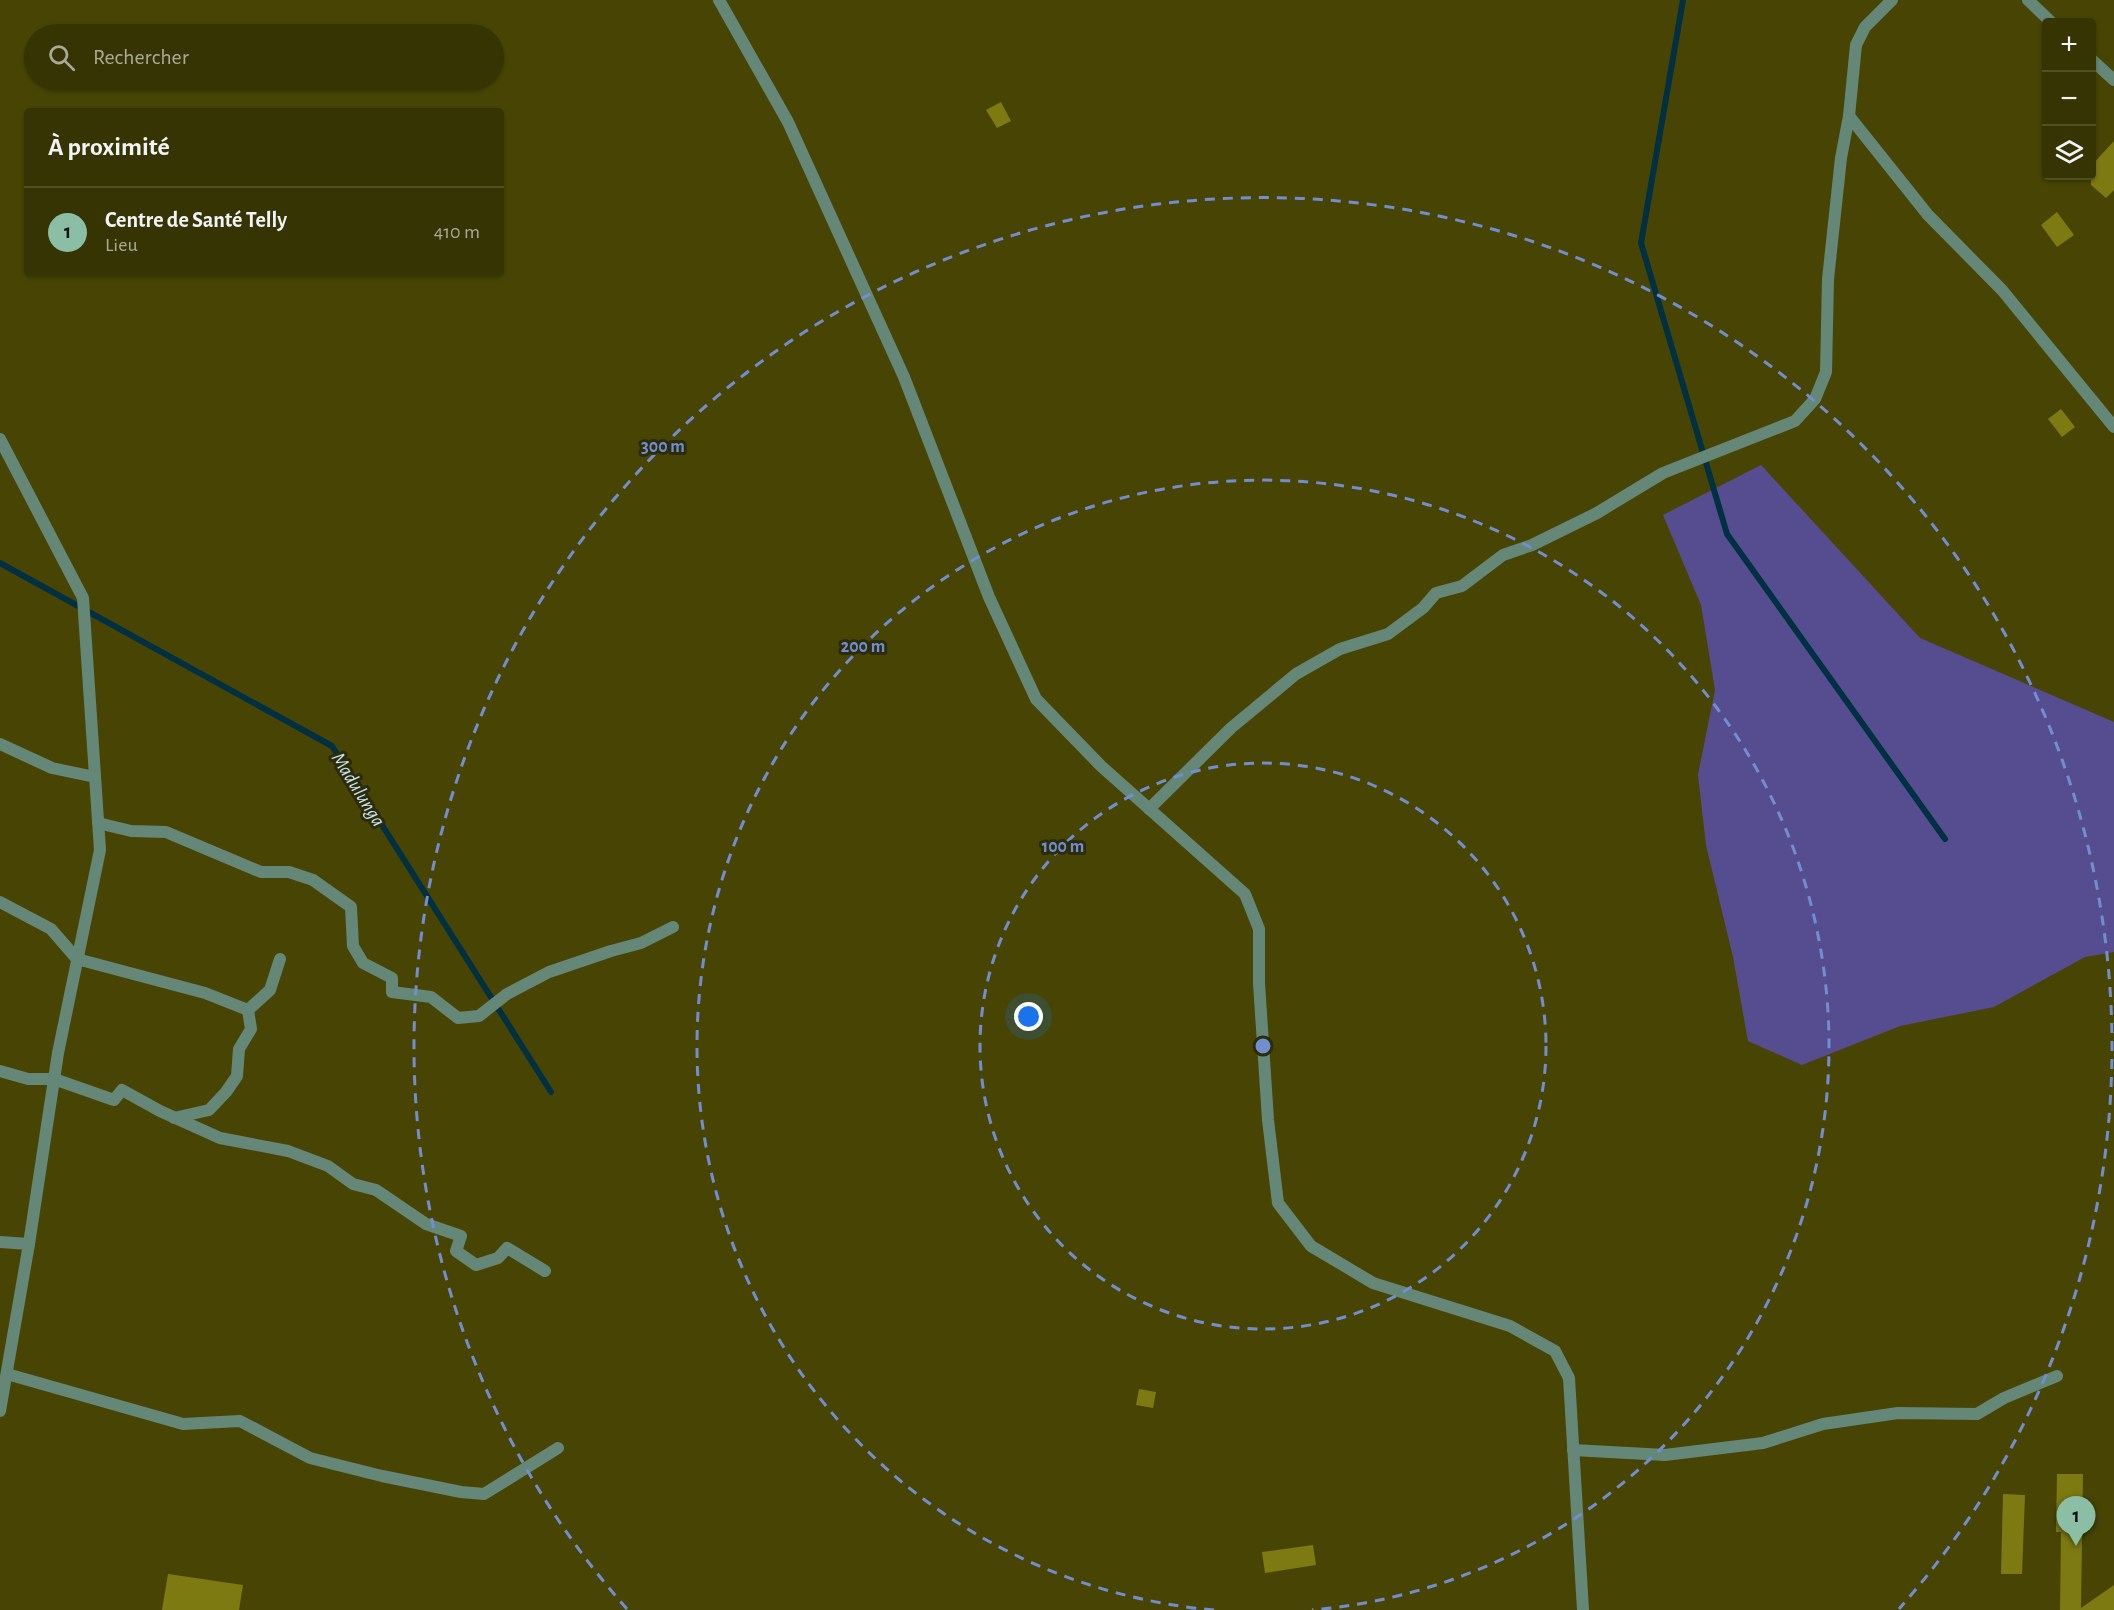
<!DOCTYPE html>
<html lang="fr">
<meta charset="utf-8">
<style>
:root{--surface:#363403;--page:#413f12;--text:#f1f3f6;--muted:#aaaa9a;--line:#504f25;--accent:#8abfa5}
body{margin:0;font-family:"Alegreya Sans",sans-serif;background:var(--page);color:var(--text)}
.controls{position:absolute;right:18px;top:18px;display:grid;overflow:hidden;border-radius:6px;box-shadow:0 2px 4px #0004}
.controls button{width:54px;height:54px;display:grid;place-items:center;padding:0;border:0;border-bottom:2px solid var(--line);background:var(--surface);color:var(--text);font:30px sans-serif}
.you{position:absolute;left:1029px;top:1017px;width:21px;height:21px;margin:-15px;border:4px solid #fff;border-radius:50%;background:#1a73e8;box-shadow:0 0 0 9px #1a73e833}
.badge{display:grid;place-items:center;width:39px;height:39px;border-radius:50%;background:var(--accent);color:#111;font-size:20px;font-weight:700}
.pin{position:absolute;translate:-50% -50px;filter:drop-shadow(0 2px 3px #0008)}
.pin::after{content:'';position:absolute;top:32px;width:21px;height:18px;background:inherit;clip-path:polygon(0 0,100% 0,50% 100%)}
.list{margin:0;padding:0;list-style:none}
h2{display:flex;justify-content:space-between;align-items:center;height:78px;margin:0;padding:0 24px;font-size:26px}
h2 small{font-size:20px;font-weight:400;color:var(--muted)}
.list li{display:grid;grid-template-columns:39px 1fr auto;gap:18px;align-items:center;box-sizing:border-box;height:90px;padding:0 24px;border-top:2px solid var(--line)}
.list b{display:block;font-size:22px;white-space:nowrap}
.list p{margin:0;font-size:20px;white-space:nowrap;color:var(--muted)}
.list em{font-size:20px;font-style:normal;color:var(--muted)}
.icon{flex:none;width:33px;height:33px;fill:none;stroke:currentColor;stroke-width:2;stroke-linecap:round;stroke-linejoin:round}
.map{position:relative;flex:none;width:2114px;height:1610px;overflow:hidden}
.search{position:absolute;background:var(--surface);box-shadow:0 2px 4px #0004;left:24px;top:24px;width:480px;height:66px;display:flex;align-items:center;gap:15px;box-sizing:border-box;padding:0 21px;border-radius:33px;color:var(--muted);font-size:22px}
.panel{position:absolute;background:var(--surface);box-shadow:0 2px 4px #0004;left:24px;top:108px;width:480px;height:168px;border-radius:6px}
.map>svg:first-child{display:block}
</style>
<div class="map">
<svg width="2114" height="1610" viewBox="0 0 2114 1610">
<rect width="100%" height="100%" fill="#484504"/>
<!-- green -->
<polygon fill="#564d91" points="1761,465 1920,638 2114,722 2114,952 2085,957 1994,1007 1900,1026 1802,1065 1748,1041 1733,957 1706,845 1698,775 1715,690 1701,605 1663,515"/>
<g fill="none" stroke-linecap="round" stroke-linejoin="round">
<!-- stream -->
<g stroke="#003041" stroke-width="6">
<polyline points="1683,0 1641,243 1727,534 1945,839"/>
<polyline points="0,563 332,746 551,1092"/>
</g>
</g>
<!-- building -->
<g fill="#7e7a12">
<polygon points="1001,102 1011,121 997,128 986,110"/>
<polygon points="2114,141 2114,190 2106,198 2091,185 2091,166"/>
<polygon points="2057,212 2074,235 2057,247 2041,225"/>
<polygon points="2061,409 2075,427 2062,437 2048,419"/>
<polygon points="1139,1389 1156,1392 1153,1408 1136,1405"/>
<polygon points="2057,1474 2083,1474 2081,1608 2114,1585 2114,1610 2060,1610 2061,1532 2056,1532"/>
<polygon points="2003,1494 2025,1495 2022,1574 2001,1574"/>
<polygon points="1313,1545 1316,1565 1265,1573 1262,1552"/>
<polygon points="168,1574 243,1585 239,1610 162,1610"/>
</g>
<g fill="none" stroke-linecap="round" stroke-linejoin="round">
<!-- minor -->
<g stroke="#648778" stroke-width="12">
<polyline points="719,0 788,122 904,377 989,597 1036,699 1101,766 1245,894 1259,929 1259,983 1268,1120 1278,1203 1311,1246 1373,1283 1510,1326 1555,1351 1569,1378 1583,1610"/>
<polyline points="2028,0 2051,22"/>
<polyline points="2092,60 2114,80"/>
<polyline points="1849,116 1928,215 2002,290 2114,427"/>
<polyline points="0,439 83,598 100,850 58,1053 29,1244 0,1411"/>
<polyline points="0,744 52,768 95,777"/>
<polyline points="1149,809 1231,728 1296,674 1340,649 1388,634 1423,608 1436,593 1462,586 1503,555 1532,545 1597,513 1663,473 1795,421 1815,399 1826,372 1828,279 1841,158 1849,116 1856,45 1865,27 1892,0"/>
<polyline points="98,823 131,831 166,832 261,872 289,872 313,880 351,907 353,946 363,963 392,978 392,992 431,997 458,1018 479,1016 507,994 549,972 611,951 641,943 673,927"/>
<polyline points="0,902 51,929 77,959 205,993 248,1010"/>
<polyline points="0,1071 28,1079 54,1079 114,1100 122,1090 160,1111 220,1138 288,1151 328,1166 353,1184 376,1190 426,1224 461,1236 456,1251 476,1265 498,1258 507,1248 545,1271"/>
<polyline points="174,1118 209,1110 226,1092 237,1076 239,1049 251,1029 248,1010 270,990 280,959"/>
<polyline points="0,1242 29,1244"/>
<polyline points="7,1374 183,1424 240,1421 310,1458 382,1476 461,1492 484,1494 558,1448"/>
<polyline points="1573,1450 1665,1455 1763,1443 1823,1424 1898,1413 1977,1414 2004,1398 2057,1376"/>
</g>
</g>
<!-- distance rings -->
<g fill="none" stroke="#718ed1" stroke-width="3" stroke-dasharray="10 8">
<circle cx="1263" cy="1046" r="283"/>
<path d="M1214 1610A566 566 0 1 1 1312 1610"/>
<path d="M627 1609A849 849 0 1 1 1899 1609"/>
</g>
<g text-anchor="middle" stroke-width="6" stroke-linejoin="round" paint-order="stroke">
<!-- water labels -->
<g font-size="20" font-style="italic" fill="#c9e5f3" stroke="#2c2b0a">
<text transform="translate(359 789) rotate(58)" y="7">Madulunga</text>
</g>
</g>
<circle cx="1263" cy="1046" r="9" fill="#718ed1" stroke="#2c2b0a" stroke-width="3"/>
<g font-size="18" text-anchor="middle" font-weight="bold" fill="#718ed1" stroke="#2c2b0a" stroke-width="6" stroke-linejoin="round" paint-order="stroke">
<text x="663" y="452">300 m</text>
<text x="863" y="652">200 m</text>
<text x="1063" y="852">100 m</text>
</g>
</svg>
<div class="controls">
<button>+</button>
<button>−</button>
<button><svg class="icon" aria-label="layers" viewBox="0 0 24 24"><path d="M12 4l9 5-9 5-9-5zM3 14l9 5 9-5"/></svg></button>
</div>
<div class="you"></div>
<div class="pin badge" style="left:2076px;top:1546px">1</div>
<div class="search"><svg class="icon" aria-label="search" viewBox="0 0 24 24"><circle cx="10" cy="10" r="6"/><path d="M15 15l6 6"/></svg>Rechercher</div>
<section class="panel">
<h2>À proximité<small></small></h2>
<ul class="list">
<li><span class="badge">1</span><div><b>Centre de Santé Telly</b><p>Lieu</p></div><em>410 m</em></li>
</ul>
</section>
</div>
